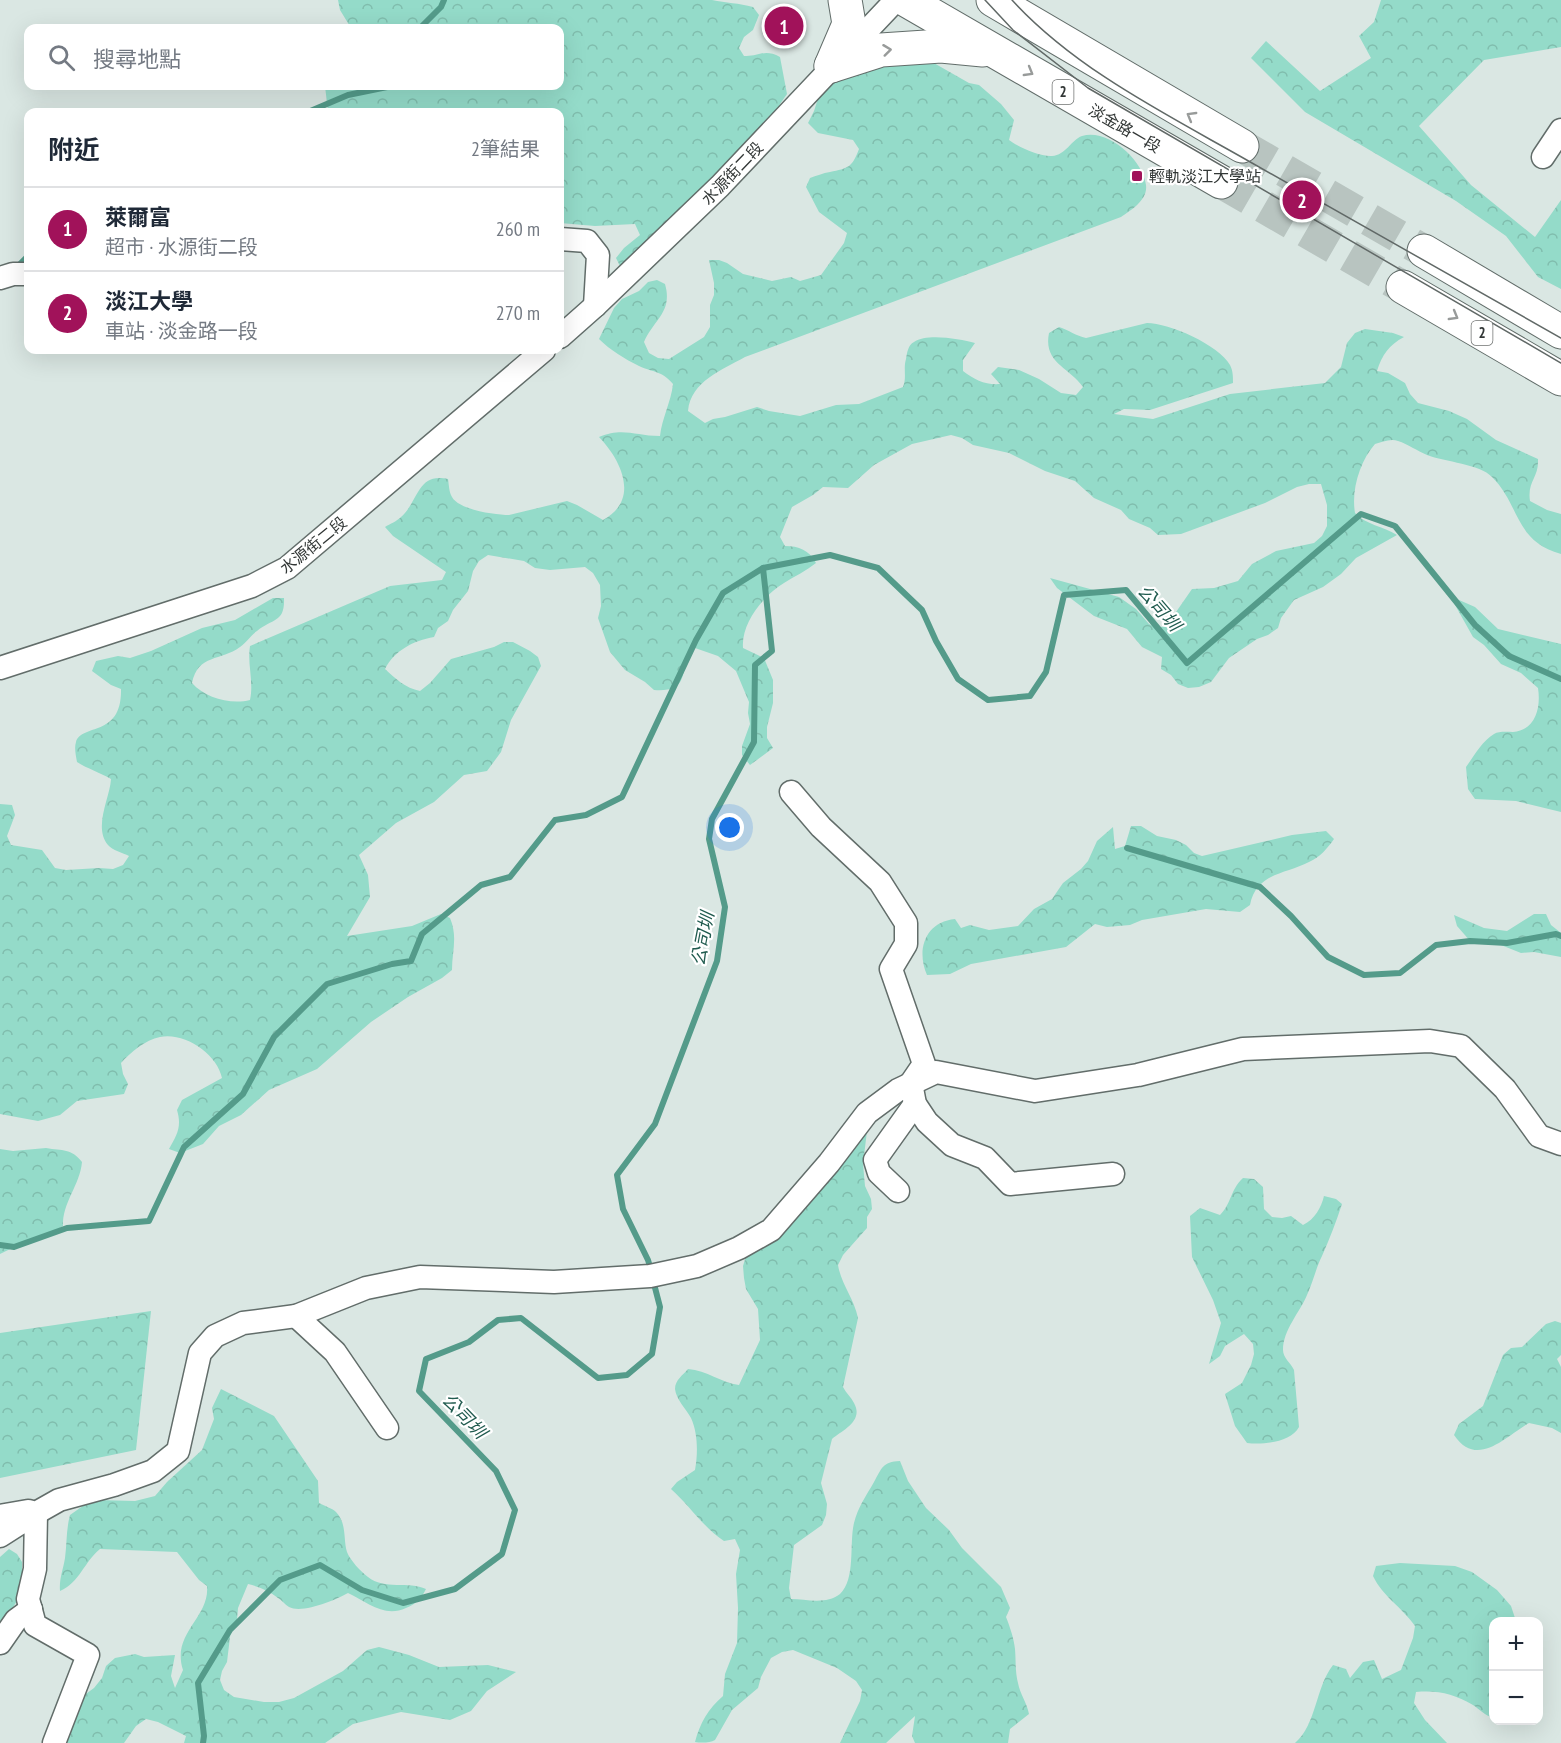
<!DOCTYPE html>
<html lang="zh-TW">
<meta charset="utf-8">
<style>
:root{--surface:#fff;--page:#f6f6f7;--text:#1f2937;--muted:#747a83;--line:#e0e1e3;--accent:#a1125a}
body{margin:0;font-family:"PT Sans Narrow","Noto Sans TC",sans-serif;background:var(--page);color:var(--text)}
.controls{position:absolute;right:18px;bottom:18px;display:grid;overflow:hidden;border-radius:12px;box-shadow:0 6px 24px #0002}
.controls button{width:54px;height:54px;display:grid;place-items:center;padding:0;border:0;border-bottom:2px solid var(--line);background:var(--surface);color:var(--text);font:30px sans-serif}
.you{position:absolute;left:730px;top:828px;width:21px;height:21px;margin:-15px;border:4px solid #fff;border-radius:50%;background:#1a73e8;box-shadow:0 0 0 9px #1a73e833}
.badge{display:grid;place-items:center;width:39px;height:39px;border-radius:50%;background:var(--accent);color:#fff;font-size:20px;font-weight:700}
.pin{position:absolute;translate:-50% -50%;border:3px solid #fff;box-shadow:0 2px 6px #0006}
.list{margin:0;padding:0;list-style:none}
h2{display:flex;justify-content:space-between;align-items:center;height:78px;margin:0;padding:0 24px;font-size:26px}
h2 small{font-size:20px;font-weight:400;color:var(--muted)}
.list li{display:grid;grid-template-columns:39px 1fr auto;gap:18px;align-items:center;box-sizing:border-box;height:84px;padding:0 24px;border-top:2px solid var(--line)}
.list b{display:block;font-size:22px;white-space:nowrap}
.list p{margin:0;font-size:20px;white-space:nowrap;color:var(--muted)}
.list em{font-size:20px;font-style:normal;color:var(--muted)}
.icon{flex:none;width:33px;height:33px;fill:none;stroke:currentColor;stroke-width:2;stroke-linecap:round;stroke-linejoin:round}
.map{position:relative;flex:none;width:1561px;height:1743px;overflow:hidden}
.search{position:absolute;background:var(--surface);box-shadow:0 6px 24px #0002;left:24px;top:24px;width:540px;height:66px;display:flex;align-items:center;gap:15px;box-sizing:border-box;padding:0 21px;border-radius:12px;color:var(--muted);font-size:22px}
.panel{position:absolute;background:var(--surface);box-shadow:0 6px 24px #0002;left:24px;top:108px;width:540px;height:246px;border-radius:12px}
.map>svg:first-child{display:block}
</style>
<div class="map">
<svg width="1561" height="1743" viewBox="0 0 1561 1743">
<defs>
<pattern id="forest-crowns" width="20" height="18" patternUnits="userSpaceOnUse" patternTransform="scale(1.5)"><rect width="20" height="18" fill="#94dbc9"/><path d="M2 6a3 3 0 1 1 6 0M12 15a3 3 0 1 1 6 0" fill="none" stroke="#80bdad"/></pattern>
</defs>
<rect width="100%" height="100%" fill="#dae7e3"/>
<!-- forest -->
<g fill="url(#forest-crowns)">
<path d="M 338,0 L 712,0 C 726,3 739,3 753,7 L 759,15 L 753,30 L 744,37 L 739,48 L 744,56 C 759,57 764,48 780,57 L 787,94 L 780,104 L 776,115 L 621,268 L 616,258 L 624,248 L 640,235 L 635,224 L 595,226 L 560,223 L 560,112 L 328,112 L 325,86 L 560,86 L 560,28 L 351,28 L 340,10 Z"/>
<polygon points="1381,0 1561,0 1561,47 1484,60 1419,126 1471,185 1535,237 1561,200 1561,289 1538,277 1506,236 1456,201 1305,112 1251,58 1266,41 1320,91 1371,58 1359,36 1374,22"/>
<path d="M 918,54 L 969,83 L 979,85 L 1001,104 L 1014,120 L 1009,140 C 1018,147 1041,157 1052,156 C 1066,155 1071,140 1082,136 C 1108,128 1143,160 1146,185 C 1148,200 1131,210 1121,217 L 745,357 C 722,370 691,381 688,411 L 705,423 L 713,419 L 725,417 L 757,407 L 769,411 L 800,416 L 836,405 L 859,404 L 903,387 C 907,377 903,369 906,359 C 907,353 908,345 914,342 C 927,333 960,339 975,343 L 963,360 L 963,371 C 975,380 985,385 1000,384 L 991,374 L 998,367 L 1019,370 L 1039,379 L 1061,393 L 1076,395 L 1083,387 C 1069,367 1043,363 1049,333 L 1059,327 C 1069,330 1076,336 1086,338 L 1147,323 C 1169,323 1219,345 1230,365 C 1233,371 1233,376 1233,383 L 1150,410 L 1124,409 L 1114,414 L 1153,419 L 1230,394 L 1325,383 L 1341,367 L 1347,343 L 1355,333 L 1365,329 L 1393,333 L 1404,337 C 1389,345 1382,355 1377,371 L 1388,373 L 1405,383 L 1410,394 L 1418,403 L 1449,411 L 1467,419 L 1496,440 L 1538,459 C 1539,478 1527,481 1530,501 L 1547,510 L 1561,514 L 1561,554 C 1514,541 1521,506 1492,477 C 1480,464 1445,462 1427,455 C 1417,451 1408,444 1398,441 C 1391,438 1382,442 1375,444 C 1360,461 1351,490 1355,513 C 1366,525 1383,526 1397,535 L 1356,558 L 1341,574 L 1323,587 L 1294,600 L 1281,618 L 1278,628 L 1268,635 L 1257,639 L 1229,658 L 1211,682 L 1199,687 L 1188,688 L 1178,684 L 1171,675 L 1161,669 L 1162,657 L 1142,647 L 1127,629 L 1094,616 L 1057,588 L 1050,578 L 1119,597 L 1136,609 L 1149,624 L 1158,628 L 1167,625 L 1192,589 L 1214,588 L 1238,581 L 1252,564 L 1276,551 L 1314,543 L 1322,536 L 1327,526 L 1327,505 L 1321,484 L 1309,484 L 1297,487 L 1265,503 L 1181,534 L 1158,535 L 1150,528 L 1129,519 L 1121,510 L 1094,498 L 1075,481 L 1045,471 L 1009,453 L 973,445 L 962,438 L 951,435 L 912,444 L 874,465 L 848,488 L 823,487 L 813,495 L 792,507 L 780,537 L 785,546 C 799,546 809,550 816,563 C 806,571 795,576 784,583 C 763,596 741,623 743,648 L 764,658 L 773,680 L 773,703 L 767,727 L 767,738 L 773,748 L 750,765 L 742,755 L 742,746 L 750,724 L 748,713 L 749,702 L 736,671 L 718,656 L 695,648 L 687,656 C 682,679 684,692 654,690 L 645,682 L 625,670 L 610,652 L 598,618 L 601,606 L 600,585 L 593,573 L 585,567 L 550,570 L 535,568 L 524,561 L 488,555 L 479,561 L 473,571 L 468,591 L 453,610 L 448,621 L 438,628 L 434,637 C 413,641 395,650 385,669 C 396,679 405,688 420,691 L 430,683 L 451,659 L 494,647 L 504,642 L 513,642 L 530,651 L 538,657 L 541,666 L 511,720 L 501,752 L 487,771 L 464,775 L 434,802 L 396,823 L 359,855 L 368,875 L 370,897 L 347,936 L 412,926 L 441,914 L 450,918 C 458,937 452,951 452,970 L 442,978 L 408,997 L 371,1022 L 317,1069 L 269,1090 L 241,1115 L 219,1126 L 203,1144 L 180,1153 L 169,1149 C 177,1135 182,1127 177,1110 L 182,1100 L 222,1078 C 217,1054 185,1032 160,1037 C 145,1040 131,1052 121,1063 L 123,1074 L 128,1084 L 124,1094 L 77,1101 L 60,1115 L 38,1121 L 0,1114 L 0,804 L 12,805 L 15,815 L 7,836 L 11,845 L 42,850 L 55,868 L 66,870 L 99,868 L 113,869 L 123,865 L 129,856 C 123,853 112,850 108,845 C 93,827 110,798 111,779 C 99,772 88,769 77,762 C 76,756 74,748 76,742 C 82,723 122,738 121,689 L 111,685 L 92,671 L 96,661 L 118,656 L 130,658 L 151,651 L 202,628 L 235,620 L 273,598 L 284,598 C 285,623 273,618 257,631 C 251,635 247,642 240,647 C 221,661 198,654 192,683 C 205,698 231,705 250,700 C 254,681 247,664 250,646 L 390,586 L 442,580 L 446,572 L 393,536 L 385,527 C 390,524 397,521 401,517 C 419,501 417,472 448,479 C 449,485 449,492 452,497 C 459,510 496,515 509,515 L 567,501 L 577,505 L 603,520 C 640,500 622,461 599,437 C 623,427 635,436 660,436 C 662,418 671,402 673,384 C 661,370 654,373 639,366 C 625,359 610,350 599,339 L 614,308 L 622,299 L 639,291 L 648,282 L 657,280 L 665,284 C 673,312 654,319 644,342 L 649,353 L 658,358 L 669,359 L 704,337 L 710,327 L 710,305 L 714,295 L 714,283 L 709,260 L 719,260 L 727,263 L 743,274 L 772,281 L 791,277 L 800,281 L 821,275 L 844,243 L 847,233 L 819,212 L 806,187 L 810,178 C 816,176 823,173 830,172 C 848,168 852,168 859,149 L 853,140 L 818,133 L 808,123 L 814,111 L 823,83 Z"/>
<path d="M 1450,596 L 1475,607 L 1498,629 L 1561,644 L 1561,812 L 1516,801 L 1475,799 L 1468,789 L 1466,767 C 1474,756 1482,741 1494,734 C 1499,731 1507,732 1513,732 C 1536,730 1541,707 1538,688 L 1521,673 L 1501,664 L 1484,645 L 1473,637 Z"/>
<path d="M 1131,826 L 1141,826 L 1157,836 L 1176,840 L 1186,845 L 1194,853 L 1202,856 L 1292,835 L 1326,831 L 1334,839 C 1327,849 1320,857 1309,862 C 1286,874 1256,873 1250,905 L 1240,912 L 1206,909 L 1142,920 L 1130,925 L 1107,927 L 1095,924 L 1066,947 L 971,964 L 950,974 L 927,975 C 916,950 925,922 955,919 L 961,928 L 970,925 L 989,930 L 1018,926 L 1034,909 L 1052,899 L 1063,883 L 1081,869 L 1088,861 L 1097,841 L 1113,827 L 1115,849 L 1125,846 Z"/>
<polygon points="1534,914 1546,914 1551,925 1561,933 1561,957 1534,952 1521,953 1496,943 1471,942 1457,926 1454,915 1484,928 1507,931"/>
<path d="M 867,1131 L 863,1164 L 865,1186 L 871,1199 L 872,1209 L 867,1217 L 867,1228 L 843,1255 L 838,1265 C 841,1284 854,1298 858,1318 L 843,1387 C 846,1393 851,1397 854,1403 C 864,1421 843,1430 832,1439 L 821,1483 L 827,1504 L 826,1515 L 822,1525 L 794,1545 L 789,1588 L 791,1599 C 806,1599 826,1605 840,1594 C 856,1579 849,1543 854,1523 C 858,1507 866,1496 874,1482 C 882,1468 882,1462 900,1461 L 908,1481 L 926,1508 L 949,1530 L 962,1548 L 1001,1587 L 1010,1608 L 1006,1617 C 1010,1627 1014,1639 1015,1649 C 1016,1660 1015,1671 1018,1683 C 1020,1694 1027,1703 1029,1714 L 1010,1729 L 1008,1743 L 915,1743 L 912,1736 L 915,1716 L 886,1743 L 840,1743 L 860,1701 L 862,1690 L 856,1681 L 837,1668 L 793,1650 L 782,1652 L 771,1658 L 761,1677 L 758,1688 L 732,1710 L 715,1740 C 710,1743 701,1743 695,1742 C 700,1723 708,1709 723,1696 L 725,1674 L 737,1643 L 738,1608 L 736,1574 L 740,1550 L 735,1539 L 724,1541 C 704,1528 689,1505 671,1489 L 677,1482 L 695,1470 C 698,1454 698,1433 691,1418 C 686,1409 676,1399 675,1389 C 675,1380 683,1375 688,1369 C 707,1370 721,1383 739,1385 L 760,1340 L 758,1309 L 746,1289 L 744,1278 L 743,1266 L 746,1256 Z"/>
<path d="M 46,1148 C 63,1151 71,1148 82,1162 C 80,1185 62,1203 63,1226 C 44,1239 20,1243 0,1254 L 0,1149 L 13,1151 Z"/>
<path d="M 1243,1178 L 1254,1179 L 1263,1187 L 1264,1209 L 1272,1217 L 1282,1218 L 1291,1216 L 1303,1225 C 1315,1219 1321,1208 1324,1196 L 1336,1199 L 1342,1204 C 1336,1222 1330,1238 1322,1256 C 1316,1268 1313,1282 1307,1295 C 1300,1312 1283,1330 1283,1350 C 1283,1358 1291,1363 1294,1370 L 1299,1427 C 1291,1442 1264,1445 1247,1443 L 1235,1426 L 1225,1394 L 1242,1383 L 1251,1365 L 1254,1354 L 1253,1344 L 1244,1334 L 1225,1346 L 1220,1356 L 1209,1364 L 1221,1323 L 1213,1300 L 1192,1257 L 1190,1216 L 1200,1208 L 1220,1215 C 1232,1203 1230,1190 1243,1178 Z"/>
<polygon points="151,1311 136,1450 0,1478 0,1333"/>
<path d="M 1555,1321 L 1561,1323 L 1561,1355 L 1557,1359 L 1561,1367 L 1561,1433 L 1552,1428 L 1529,1423 C 1505,1437 1477,1469 1454,1435 L 1459,1424 L 1483,1406 L 1503,1355 L 1511,1348 L 1522,1347 L 1546,1324 Z"/>
<path d="M 221,1389 L 274,1416 L 318,1481 L 319,1503 C 324,1506 332,1508 336,1512 C 347,1523 343,1539 347,1552 C 350,1560 361,1572 368,1577 C 384,1590 409,1581 426,1589 C 421,1599 416,1604 406,1608 C 384,1618 367,1602 348,1593 C 336,1600 302,1614 289,1607 C 285,1605 282,1600 278,1598 C 269,1591 260,1587 248,1584 L 238,1608 L 237,1620 L 231,1629 L 227,1662 L 222,1671 L 220,1680 L 224,1690 L 234,1697 L 264,1702 L 279,1702 L 294,1698 L 343,1671 L 367,1650 L 379,1647 L 409,1655 L 439,1667 L 488,1665 L 516,1672 L 487,1691 L 471,1711 L 450,1720 L 401,1712 L 353,1724 L 325,1743 L 184,1743 L 186,1736 L 158,1722 L 146,1719 L 136,1726 L 124,1743 L 63,1743 L 76,1701 L 94,1688 L 102,1678 L 106,1666 L 115,1658 L 135,1654 L 144,1657 L 175,1655 L 171,1676 L 175,1688 L 183,1670 C 171,1633 210,1618 207,1586 L 199,1580 L 177,1552 L 100,1549 C 84,1562 80,1582 60,1591 C 59,1579 63,1570 65,1558 C 67,1543 66,1530 70,1515 L 87,1503 L 97,1500 L 135,1501 L 155,1496 L 167,1482 L 202,1450 L 214,1419 L 212,1408 Z"/>
<polygon points="9,1549 17,1554 22,1562 22,1593 10,1612 0,1621 0,1557"/>
<path d="M 1400,1563 L 1455,1566 L 1472,1572 L 1497,1590 L 1511,1606 L 1516,1621 L 1494,1622 L 1493,1718 C 1485,1715 1480,1710 1473,1705 C 1454,1694 1438,1690 1416,1692 L 1414,1703 L 1425,1720 L 1447,1743 L 1295,1743 C 1317,1724 1315,1688 1333,1665 L 1346,1669 L 1350,1678 L 1363,1662 L 1374,1660 L 1382,1679 L 1401,1670 L 1413,1638 L 1415,1626 C 1402,1607 1383,1597 1373,1576 L 1376,1566 Z"/>
</g>
<g fill="none" stroke-linecap="round" stroke-linejoin="round">
<!-- stream -->
<g stroke="#549b8a" stroke-width="6">
<polyline points="420,28 441,7 444,0"/>
<polyline points="308,112 348,95 392,86"/>
<polyline points="17,267 28,256"/>
<polyline points="1127,848 1260,887 1291,916 1328,957 1364,975 1400,973 1436,945 1470,941 1507,943 1556,934 1561,936"/>
<polyline points="0,1245 14,1247 67,1228 149,1221 184,1147 243,1094 274,1037 327,984 392,964 411,961 422,934 481,885 510,877 555,820 586,815 622,797 696,640 723,593 763,568"/>
<polyline points="651,1270 648,1260 623,1209 617,1175 655,1124 717,961 725,907 709,839 712,819 754,742 755,665 772,651 763,568 830,555 878,568 922,610 936,641 958,679 988,700 1030,696 1046,672 1064,595 1126,590 1187,663 1361,514 1395,526 1475,625 1509,656 1561,679"/>
<polyline points="203,1743 204,1736 198,1683 230,1630 280,1580 320,1565 362,1590 403,1603 455,1589 502,1554 515,1510 496,1471 419,1391 426,1359 469,1342 498,1320 521,1318 598,1378 627,1375 652,1354 660,1307 653,1280"/>
</g>
<!-- primary-tunnel -->
<g stroke="#b8c4c0" stroke-width="33" stroke-dasharray="33 16" stroke-linecap="butt">
<polyline points="1242,146 1424,251"/>
<polyline points="1221,182 1403,287"/>
</g>
<!-- street casing -->
<g stroke="#626d6a" stroke-width="25">
<g id="street">
<polyline points="1543,157 1561,130"/>
<polyline points="560,239 587,241 598,255 595,306"/>
<polyline points="0,278 13,274 28,274"/>
<polyline points="560,337 595,306 720,186 896,0"/>
<polyline points="0,668 252,586 287,568 544,350"/>
<polyline points="791,792 821,827 880,882 906,923 906,944 891,969 924,1064 911,1083 915,1104 927,1122 952,1145 985,1158 1010,1184 1113,1174"/>
<polyline points="898,1191 879,1173 875,1160 915,1104"/>
<polyline points="296,1316 335,1352 387,1428"/>
<polyline points="0,1516 28,1511 36,1513 59,1500 114,1485 153,1471 178,1451 200,1353 215,1336 243,1323 296,1316 366,1288 420,1277 554,1282 650,1276 697,1266 739,1248 771,1230 829,1163 867,1113 898,1090 936,1072 1035,1091 1138,1075 1243,1049 1430,1041 1461,1046 1505,1089 1539,1136 1561,1144"/>
<polyline points="0,1536 36,1513 35,1569 28,1599 35,1625 88,1655 54,1743"/>
<polyline points="0,1643 16,1620 31,1609"/>
</g>
</g>
<!-- primary casing -->
<g stroke="#626d6a" stroke-width="35">
<g id="primary">
<polyline points="906,0 1221,182"/>
<polyline points="993,0 1242,146"/>
<polyline points="831,66 881,50 941,46 983,50"/>
<polyline points="831,66 849,24 845,0"/>
<polyline points="1424,251 1561,332"/>
<polyline points="1403,287 1561,379"/>
</g>
</g>
<!-- street -->
<use href="#street" stroke="#fff" stroke-width="22"/>
<!-- primary -->
<use href="#primary" stroke="#fff" stroke-width="33"/>
<!-- tram -->
<g stroke="#616967" stroke-width="1.5">
<polyline points="985,0 1013,30 1088,88 1561,363"/>
<path d="M 1012,0 C 1077,71 1170,116 1252,163 C 1355,221 1458,279 1561,338"/>
</g>
</g>
<!-- one-way arrows -->
<defs><path id="oneway-chevron" d="M-2-3.5L2.5 0L-2 3.5" fill="none" stroke-width="1.6" stroke-linecap="round" stroke-linejoin="round" transform="scale(1.5)"/></defs>
<g stroke="#989b9a">
<use href="#oneway-chevron" transform="translate(887 50) rotate(-7)"/>
<use href="#oneway-chevron" transform="translate(1029 72) rotate(30)"/>
<use href="#oneway-chevron" transform="translate(1191 116) rotate(-150)"/>
<use href="#oneway-chevron" transform="translate(1454 316) rotate(30)"/>
</g>
<!-- markers -->
<rect fill="#a1125a" stroke="#fff" stroke-width="2" x="1131" y="170" width="12" height="12" rx="3"/>
<g text-anchor="middle" stroke-width="4.5" stroke-linejoin="round" paint-order="stroke">
<!-- shield labels -->
<g fill="#fff" stroke="#707372" stroke-width="1.5">
<rect x="1052.5" y="80" width="21" height="24" rx="4.5"/>
<rect x="1471.5" y="321" width="21" height="24" rx="4.5"/>
</g>
<g font-size="15" font-weight="bold" fill="#323736">
<text x="1063" y="97">2</text>
<text x="1482" y="338">2</text>
</g>
<!-- street labels -->
<g font-size="16" fill="#323736" stroke="#fff">
<text transform="translate(1125 128) rotate(30)" y="6">淡金路一段</text>
<text transform="translate(732 173) rotate(-46)" y="6">水源街二段</text>
<text transform="translate(313 545) rotate(-39)" y="6">水源街二段</text>
</g>
<!-- poi labels -->
<g font-size="16" fill="#323736" stroke="#fff" text-anchor="start">
<text x="1149" y="182">輕軌淡江大學站</text>
</g>
<!-- water labels -->
<g font-size="18" font-style="italic" fill="#225c50" stroke="#fff">
<text transform="translate(1159 608) rotate(49)" y="6">公司圳</text>
<text transform="translate(703 939) rotate(-79)" y="6">公司圳</text>
<text transform="translate(464 1416) rotate(46)" y="6">公司圳</text>
</g>
</g>
</svg>
<div class="controls">
<button>+</button>
<button>−</button>
</div>
<div class="you"></div>
<div class="pin badge" style="left:784px;top:26px">1</div>
<div class="pin badge" style="left:1302px;top:200px">2</div>
<div class="search"><svg class="icon" aria-label="search" viewBox="0 0 24 24"><circle cx="10" cy="10" r="6"/><path d="M15 15l6 6"/></svg>搜尋地點</div>
<section class="panel">
<h2>附近<small>2筆結果</small></h2>
<ul class="list">
<li><span class="badge">1</span><div><b>萊爾富</b><p>超市 · 水源街二段</p></div><em>260 m</em></li>
<li><span class="badge">2</span><div><b>淡江大學</b><p>車站 · 淡金路一段</p></div><em>270 m</em></li>
</ul>
</section>
</div>
